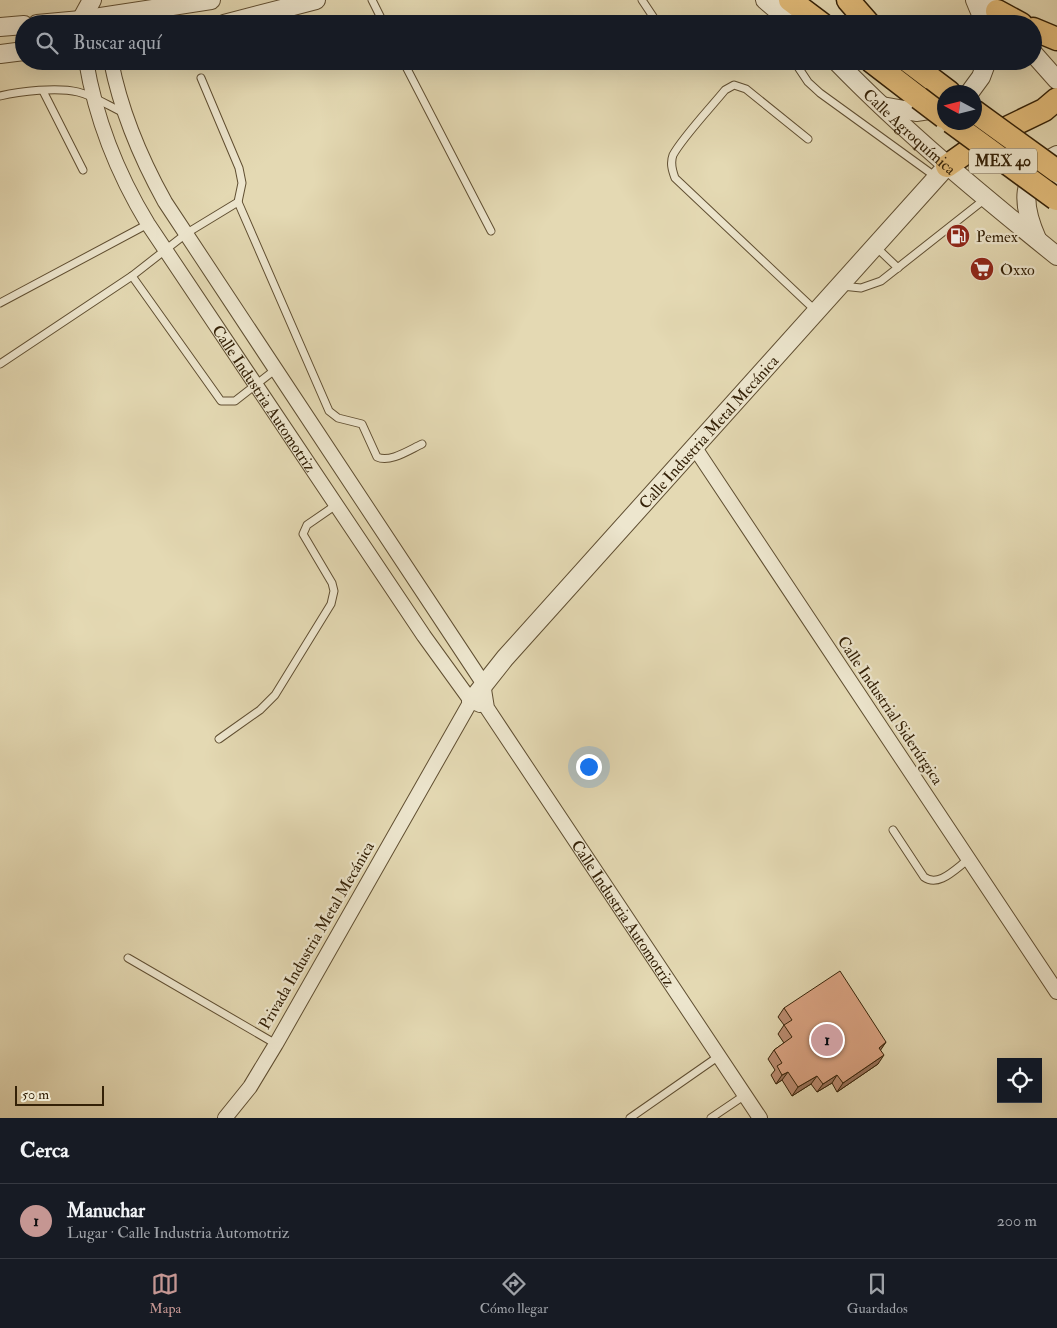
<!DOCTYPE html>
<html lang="es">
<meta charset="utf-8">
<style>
:root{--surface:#171b24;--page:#20242c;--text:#f1f3f6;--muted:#9ea1a6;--line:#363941;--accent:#c59692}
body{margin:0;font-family:"IM FELL Double Pica",serif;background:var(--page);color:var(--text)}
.controls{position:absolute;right:15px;bottom:15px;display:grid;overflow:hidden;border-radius:0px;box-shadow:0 5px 20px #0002}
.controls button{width:45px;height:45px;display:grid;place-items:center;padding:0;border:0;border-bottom:1px solid var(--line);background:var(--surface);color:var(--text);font:25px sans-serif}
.compass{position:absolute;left:937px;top:85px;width:45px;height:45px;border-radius:50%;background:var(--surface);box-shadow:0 5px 20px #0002;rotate:277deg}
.scale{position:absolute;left:15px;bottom:12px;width:89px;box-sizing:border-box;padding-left:5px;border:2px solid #342107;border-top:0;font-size:14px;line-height:18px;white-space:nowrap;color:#342107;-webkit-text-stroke:4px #ede6ce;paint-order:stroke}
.you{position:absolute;left:588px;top:766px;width:18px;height:18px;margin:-12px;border:4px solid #fff;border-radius:50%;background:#1a73e8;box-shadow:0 0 0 8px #1a73e833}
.badge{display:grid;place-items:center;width:32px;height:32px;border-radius:50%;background:var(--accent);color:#111;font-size:16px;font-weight:700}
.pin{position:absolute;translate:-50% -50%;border:2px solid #fff;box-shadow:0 1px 5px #0006}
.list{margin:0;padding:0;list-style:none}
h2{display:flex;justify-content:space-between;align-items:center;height:65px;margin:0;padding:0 20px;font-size:21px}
h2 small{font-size:16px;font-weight:400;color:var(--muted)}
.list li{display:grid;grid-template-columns:32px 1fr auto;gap:15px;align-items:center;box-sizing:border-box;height:75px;padding:0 20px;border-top:1px solid var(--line)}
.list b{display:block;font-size:19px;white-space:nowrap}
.list p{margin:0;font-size:16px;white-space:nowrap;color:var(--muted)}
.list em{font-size:16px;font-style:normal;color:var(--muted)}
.icon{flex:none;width:28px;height:28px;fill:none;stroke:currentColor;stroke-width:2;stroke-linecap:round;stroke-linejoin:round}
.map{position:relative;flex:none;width:1057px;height:1118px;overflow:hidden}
.search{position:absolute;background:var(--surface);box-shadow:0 5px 20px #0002;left:15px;right:15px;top:15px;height:55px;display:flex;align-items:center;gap:12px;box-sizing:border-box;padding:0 18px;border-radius:28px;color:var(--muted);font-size:19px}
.sheet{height:140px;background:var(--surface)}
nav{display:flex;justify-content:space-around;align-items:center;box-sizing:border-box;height:70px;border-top:1px solid var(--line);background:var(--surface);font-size:14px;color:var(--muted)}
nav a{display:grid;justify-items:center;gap:2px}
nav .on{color:var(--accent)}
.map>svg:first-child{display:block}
</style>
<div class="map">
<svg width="1057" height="1118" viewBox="0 0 1057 1118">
<rect width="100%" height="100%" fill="#e4d9b3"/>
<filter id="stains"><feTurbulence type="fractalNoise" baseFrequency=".004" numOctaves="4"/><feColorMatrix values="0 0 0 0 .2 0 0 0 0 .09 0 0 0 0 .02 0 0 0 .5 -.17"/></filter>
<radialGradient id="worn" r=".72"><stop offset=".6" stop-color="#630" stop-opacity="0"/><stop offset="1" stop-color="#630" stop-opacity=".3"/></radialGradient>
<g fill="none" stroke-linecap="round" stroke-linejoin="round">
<!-- service casing -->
<g stroke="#604f32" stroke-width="9">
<g id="service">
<polyline points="372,0 384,24"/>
<polyline points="642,0 658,24"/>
<polyline points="403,61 491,231"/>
<polyline points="684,61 686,64"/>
<polyline points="794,61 808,82 820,93 936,177"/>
<polyline points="43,91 83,170"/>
<path d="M 0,96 C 20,91 58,87 78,92 C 94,96 109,106 124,113"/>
<path d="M 808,139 L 746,89 L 734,85 L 725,90 C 712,106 682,138 673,155 C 670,163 672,170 675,178 L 817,312"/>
<path d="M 238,202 L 329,411 L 338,418 L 362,424 L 377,457 C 390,463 409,450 422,444"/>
<polyline points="875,246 898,268"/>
<polyline points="132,276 221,401 235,401 276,369"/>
<polyline points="842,286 861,288 881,281 985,199"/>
<polyline points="0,303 148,224"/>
<polyline points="0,364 132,276 187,233 238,202 242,183 239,168 201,78"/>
<polyline points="219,739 260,710 275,695 331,604 334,591 332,583 303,534 307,525 336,505"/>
<path d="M 893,830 L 924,877 C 939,888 956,868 969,859"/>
<polyline points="128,958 276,1044"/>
<polyline points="630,1118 719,1056"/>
<polyline points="711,1118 745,1095"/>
</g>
</g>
<!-- minor casing -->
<g stroke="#604f32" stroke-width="16">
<g id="minor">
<path id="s1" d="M 86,61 C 96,120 117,173 148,224 L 424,636 L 471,701 L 480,705"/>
<path id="s2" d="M 111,61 C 121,112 140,157 165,202 L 483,683 L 487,708 L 760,1118"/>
<polyline points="695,448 1057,992"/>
<polyline points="225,1118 250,1087 276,1044 471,701"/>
</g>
</g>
<!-- tertiary casing -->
<g stroke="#604f32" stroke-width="20">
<g id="tertiary">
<polyline points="765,0 793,24"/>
<polyline points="975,0 985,24"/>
<polyline points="985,0 1004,20"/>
<polyline points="37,24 81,20 211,0"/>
<polyline points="82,24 81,20 92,0"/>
<polyline points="224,24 316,0"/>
<polyline points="0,27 24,25"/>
<polyline points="1033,53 1057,80"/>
<polyline points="0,54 24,51"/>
<path id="s3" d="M 836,61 C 905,132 980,194 1057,256"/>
<polyline points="970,92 981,77 987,61"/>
<polyline points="882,106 916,112 942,108"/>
<path d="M 1037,239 C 1022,205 1018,174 1057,155"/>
<path id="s4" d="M 471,701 L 505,658 L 947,166"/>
</g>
</g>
<!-- trunk casing -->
<g stroke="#342107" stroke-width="25">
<g id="trunk">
<polyline points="790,0 822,24"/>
<polyline points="848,0 869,24"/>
<polyline points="997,11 1021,24"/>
<polyline points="1033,29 1057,39"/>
<polyline points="871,61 919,98"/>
<polyline points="908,61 949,92"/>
<polyline points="947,166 988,137 1044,110 1057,99"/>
</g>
</g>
<!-- service -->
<use href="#service" stroke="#ede6ce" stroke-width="7"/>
<!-- minor -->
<use href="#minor" stroke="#ede6ce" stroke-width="14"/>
<!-- tertiary -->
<use href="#tertiary" stroke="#ede6ce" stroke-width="18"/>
<!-- trunk -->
<use href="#trunk" stroke="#e2bc7a" stroke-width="22"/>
<!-- trunk-bridge casing -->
<g stroke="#342107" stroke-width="25" stroke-linecap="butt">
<g id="trunk-bridge">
<polyline points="919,98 944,117"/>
<polyline points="974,111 1057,171"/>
<polyline points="951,122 1056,199"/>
</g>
</g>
<!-- trunk-bridge -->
<use href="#trunk-bridge" stroke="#e2bc7a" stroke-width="22"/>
</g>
<!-- wall -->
<polygon fill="#bc8d72" stroke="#342107" points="784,1008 886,1042 880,1050 878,1064 837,1092 832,1083 817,1092 811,1084 792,1096 782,1080 776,1084 771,1075 775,1070 768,1059 774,1050 784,1043 778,1034 784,1025 778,1017"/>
<!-- shaded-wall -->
<g fill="#99735c" stroke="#342107">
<polygon points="886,1042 880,1051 879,1048"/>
<polygon points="884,1055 878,1064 837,1092 843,1083"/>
<polygon points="788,1072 782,1080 776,1084 782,1075"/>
<polygon points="837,1075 832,1083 817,1092 823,1084"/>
<polygon points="817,1076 811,1084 792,1096 798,1087"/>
</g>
<!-- building -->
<polygon fill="#dba484" stroke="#342107" points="840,971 886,1042 879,1048 884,1055 843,1083 837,1075 823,1084 817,1076 798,1087 788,1072 782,1075 777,1066 782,1063 774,1050 792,1037 784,1025 792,1020 784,1008"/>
<!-- icons -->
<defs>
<g id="fuel-disc" transform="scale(1.25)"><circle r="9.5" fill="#8f2418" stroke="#ede6ce"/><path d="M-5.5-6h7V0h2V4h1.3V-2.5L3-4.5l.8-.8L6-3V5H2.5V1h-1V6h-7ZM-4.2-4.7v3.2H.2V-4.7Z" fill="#fff"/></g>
<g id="supermarket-disc" transform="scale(1.25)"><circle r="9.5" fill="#8f2418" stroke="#ede6ce"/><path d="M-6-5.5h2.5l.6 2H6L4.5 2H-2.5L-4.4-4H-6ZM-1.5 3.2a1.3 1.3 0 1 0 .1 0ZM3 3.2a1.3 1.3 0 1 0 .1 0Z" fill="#fff"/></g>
</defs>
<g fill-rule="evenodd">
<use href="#fuel-disc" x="958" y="236"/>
<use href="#supermarket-disc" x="982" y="269"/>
</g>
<g text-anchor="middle" stroke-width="4.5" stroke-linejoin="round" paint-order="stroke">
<!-- shield labels -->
<rect fill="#ede6ce" stroke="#6c5c43" stroke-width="1" x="969" y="148.5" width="68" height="25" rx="4"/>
<g font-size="15" font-weight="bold" fill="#342107">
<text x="1003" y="166">MEX 40</text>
</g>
<!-- street labels -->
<g font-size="16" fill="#342107" stroke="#ede6ce">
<text dy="6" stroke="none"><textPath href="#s3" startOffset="102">Calle Agroquímica</textPath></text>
<text dy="6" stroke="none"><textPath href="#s1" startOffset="385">Calle Industria Automotriz</textPath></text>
<text dy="6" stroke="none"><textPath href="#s4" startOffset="359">Calle Industria Metal Mecánica</textPath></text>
<text transform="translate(891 710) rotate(56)" y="6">Calle Industrial Siderúrgica</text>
<text dy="6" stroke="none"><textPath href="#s2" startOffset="1000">Calle Industria Automotriz</textPath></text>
<text transform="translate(316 935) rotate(-60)" y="6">Privada Industria Metal Mecánica</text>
</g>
<!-- poi labels -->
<g font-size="16" fill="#342107" stroke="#ede6ce" text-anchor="start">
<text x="976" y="242">Pemex</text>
<text x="1000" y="275">Oxxo</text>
</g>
</g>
<rect width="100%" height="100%" filter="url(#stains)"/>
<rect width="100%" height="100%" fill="url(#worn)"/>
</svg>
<div class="controls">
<button><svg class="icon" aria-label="locate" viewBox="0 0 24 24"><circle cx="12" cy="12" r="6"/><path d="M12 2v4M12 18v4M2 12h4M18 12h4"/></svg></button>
</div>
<svg class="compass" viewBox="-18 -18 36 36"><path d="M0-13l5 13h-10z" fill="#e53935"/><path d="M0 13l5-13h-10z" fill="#9ea1a6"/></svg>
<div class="scale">50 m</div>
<div class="you"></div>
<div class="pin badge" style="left:827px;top:1040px">1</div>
<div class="search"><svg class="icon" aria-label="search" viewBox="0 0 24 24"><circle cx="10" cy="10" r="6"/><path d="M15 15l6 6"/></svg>Buscar aquí</div>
</div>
<section class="sheet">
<h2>Cerca<small></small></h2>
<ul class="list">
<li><span class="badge">1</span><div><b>Manuchar</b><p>Lugar · Calle Industria Automotriz</p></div><em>200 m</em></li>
</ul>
</section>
<nav>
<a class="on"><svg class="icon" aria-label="map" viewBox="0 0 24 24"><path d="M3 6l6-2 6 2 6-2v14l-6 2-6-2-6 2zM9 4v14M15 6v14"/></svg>Mapa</a>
<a><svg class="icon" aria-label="directions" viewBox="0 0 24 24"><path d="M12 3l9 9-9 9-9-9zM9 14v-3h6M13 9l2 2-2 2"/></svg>Cómo llegar</a>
<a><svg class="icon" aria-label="saved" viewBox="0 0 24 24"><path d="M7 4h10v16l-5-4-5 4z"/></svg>Guardados</a>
</nav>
